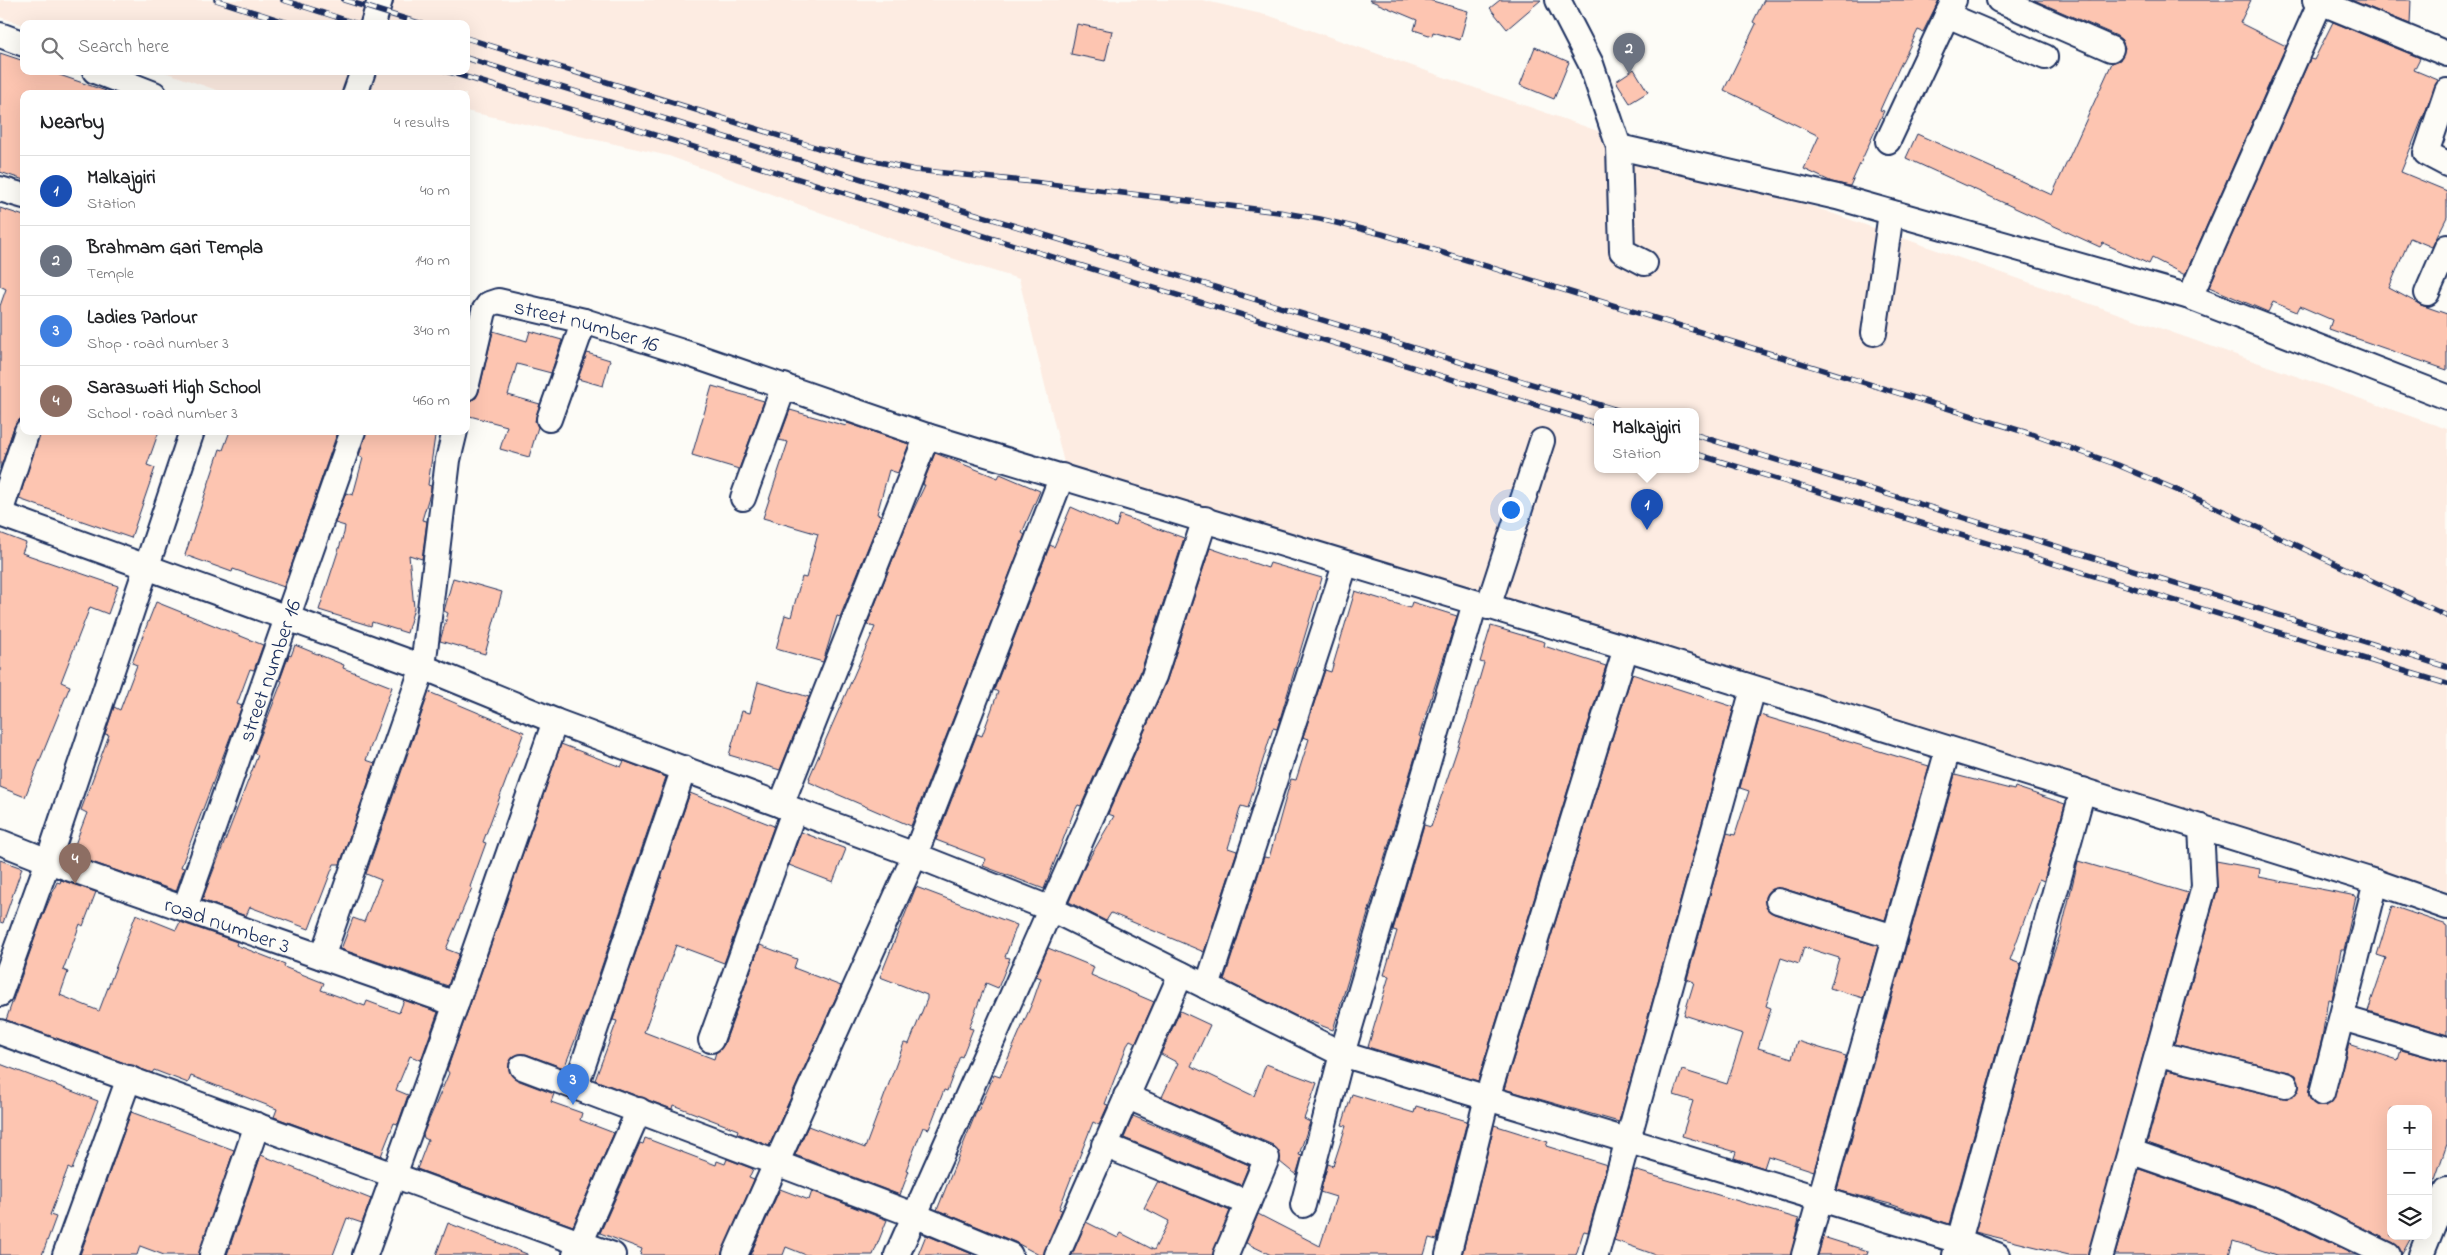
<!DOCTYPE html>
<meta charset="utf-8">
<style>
:root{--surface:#fff;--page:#f2f2f2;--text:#202124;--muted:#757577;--line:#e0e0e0;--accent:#1a73e8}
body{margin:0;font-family:"Indie Flower",sans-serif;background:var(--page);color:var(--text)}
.controls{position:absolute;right:15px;bottom:15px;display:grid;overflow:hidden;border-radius:10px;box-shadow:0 5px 20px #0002}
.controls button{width:45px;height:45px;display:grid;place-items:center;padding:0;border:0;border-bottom:1px solid var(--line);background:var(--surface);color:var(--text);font:25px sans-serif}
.you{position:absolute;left:1510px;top:509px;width:18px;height:18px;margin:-12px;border:4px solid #fff;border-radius:50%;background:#1a73e8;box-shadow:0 0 0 8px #1a73e833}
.badge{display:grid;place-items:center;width:32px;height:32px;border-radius:50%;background:var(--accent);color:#fff;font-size:16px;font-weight:700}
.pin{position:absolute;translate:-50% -41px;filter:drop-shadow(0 1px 2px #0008)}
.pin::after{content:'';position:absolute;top:26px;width:18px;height:15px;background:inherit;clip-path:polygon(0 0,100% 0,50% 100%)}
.popup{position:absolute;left:1594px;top:408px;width:105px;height:65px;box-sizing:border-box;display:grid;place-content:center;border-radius:10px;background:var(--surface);filter:drop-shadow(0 1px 4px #0005);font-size:16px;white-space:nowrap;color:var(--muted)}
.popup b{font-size:19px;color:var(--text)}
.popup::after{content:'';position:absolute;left:50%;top:100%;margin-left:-10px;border:10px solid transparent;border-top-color:var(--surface)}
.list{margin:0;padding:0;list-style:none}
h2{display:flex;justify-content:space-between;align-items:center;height:65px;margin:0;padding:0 20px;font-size:21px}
h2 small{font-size:16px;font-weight:400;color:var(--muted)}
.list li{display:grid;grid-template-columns:32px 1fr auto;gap:15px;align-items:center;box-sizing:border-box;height:70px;padding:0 20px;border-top:1px solid var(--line)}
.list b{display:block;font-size:19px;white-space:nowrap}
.list p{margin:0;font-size:16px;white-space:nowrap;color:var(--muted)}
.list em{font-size:16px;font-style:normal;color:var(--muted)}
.icon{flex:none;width:28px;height:28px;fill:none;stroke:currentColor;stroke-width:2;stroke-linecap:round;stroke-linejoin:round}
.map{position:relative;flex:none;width:2447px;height:1255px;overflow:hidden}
.search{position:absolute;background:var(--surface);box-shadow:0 5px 20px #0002;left:20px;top:20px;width:450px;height:55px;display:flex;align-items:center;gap:12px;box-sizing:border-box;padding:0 18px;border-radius:10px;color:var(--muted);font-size:19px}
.panel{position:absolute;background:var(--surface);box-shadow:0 5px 20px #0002;left:20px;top:90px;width:450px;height:345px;border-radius:10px}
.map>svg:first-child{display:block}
</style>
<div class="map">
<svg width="2447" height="1255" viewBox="0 0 2447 1255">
<rect width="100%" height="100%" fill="#fdfcf7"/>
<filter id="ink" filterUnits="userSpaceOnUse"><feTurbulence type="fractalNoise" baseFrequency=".02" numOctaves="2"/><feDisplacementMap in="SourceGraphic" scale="10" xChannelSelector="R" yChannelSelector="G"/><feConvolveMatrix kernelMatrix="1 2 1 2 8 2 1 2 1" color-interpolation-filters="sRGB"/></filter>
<g filter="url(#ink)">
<!-- built -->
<path fill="#fdece2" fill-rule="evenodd" d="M 0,0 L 1202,0 L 1270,16 L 2447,429 L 2447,891 L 1064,463 L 1019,279 L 900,242 L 669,156 L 466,111 L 466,94 L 228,94 L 162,71 L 466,71 L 466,24 L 24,25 L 0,17 ZM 1598,411 L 1696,411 L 1696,469 L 1598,469 Z"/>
<!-- building -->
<g fill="#fdc5b1" stroke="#1b2f5e">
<polygon points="1369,0 1429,0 1468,11 1460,40 1433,32 1432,36 1414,30 1417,20"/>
<polygon points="1500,0 1541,0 1507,29 1490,8"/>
<polygon points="1764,0 1939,0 1923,32 1918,30 1899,68 1880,110 1884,111 1850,186 1832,182 1804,169 1819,136 1724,90 1756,24 1753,22"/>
<polygon points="2034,0 2251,0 2240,23 2286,46 2185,275 2152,258 2149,264 2103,243 2100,247 1906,158 1917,134 2052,195 2112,63 2120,60 2125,48 2122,40 2117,36"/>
<polygon points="2351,0 2411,0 2410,24"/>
<polygon points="2333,22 2420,58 2414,70 2438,80 2401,172 2447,191 2447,217 2432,247 2410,238 2389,288 2421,305 2447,314 2447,370 2329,329 2332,320 2300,306 2297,312 2273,302 2268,312 2209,287 2310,59 2314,60"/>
<polygon points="1077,24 1112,31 1105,61 1071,54"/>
<polygon points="1535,47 1569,62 1554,99 1520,85"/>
<polygon points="0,53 24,61 24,71 48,71 106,91 105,94 24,94 24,180 0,172"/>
<polygon points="1634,69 1648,92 1630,103 1616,81"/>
<polygon points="0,208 24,216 24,414 14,427 0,469 0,306 6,289 0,286"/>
<polygon points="493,331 527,341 530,331 562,340 551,373 517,364 508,395 540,404 535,421 538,427 529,457 500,449 507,426 466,415 466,401 476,398 479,391"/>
<polygon points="587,353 610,360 603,386 578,379"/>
<polygon points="712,386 764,401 739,469 692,455"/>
<polygon points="790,410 846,426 847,423 909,444 898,473 889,470 877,514 881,515 840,617 837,616 823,662 776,649 785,615 791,617 802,577 806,578 818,534 763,518 788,442 779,440"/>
<polygon points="40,431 159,431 147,465 155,468 131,538 19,499"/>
<polygon points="230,431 338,431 284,587 233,569 232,572 185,555 220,449 223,450"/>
<polygon points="366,431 419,431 435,436 428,485 431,486 431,490 422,520 427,521 422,559 409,555 414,608 407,633 372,622 371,626 319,610 344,533 345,526 335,523 346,493 353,495 363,458 359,456"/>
<polygon points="935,453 998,478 1000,474 1040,491 1022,533 1025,535 911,826 809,782 810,778 809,778 875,627 867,625 907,523 925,485 923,485 924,481"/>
<polygon points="1071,507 1116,527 1120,515 1184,538 1141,671 1081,806 1078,805 1073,814 1044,889 983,866 986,859 936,840 977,734 982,736 998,692 994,690 1050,545 1054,547"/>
<polygon points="0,533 26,543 22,553 118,586 108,614 90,607 61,682 70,686 25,797 0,787"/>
<polygon points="1210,548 1268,568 1270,563 1322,578 1277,729 1273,728 1248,808 1241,806 1228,848 1237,851 1204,952 1111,913 1106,921 1069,902 1084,867 1114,816 1108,814 1167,680"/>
<polygon points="453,578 502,592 485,654 440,641 448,613 444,611"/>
<polygon points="1355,591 1410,608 1412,602 1457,616 1419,736 1421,737 1333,1030 1296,1016 1224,980 1264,857 1269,858 1291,779 1296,780 1309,739 1303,737 1325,670 1331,672"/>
<polygon points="156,602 263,645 254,670 250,669 237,704 242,706 181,867 184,868 176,891 71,855 87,813 81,810 109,735 105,734 114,707 120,710 137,665 132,663"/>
<polygon points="1491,626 1545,642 1544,646 1606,666 1478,1081 1368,1047 1389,976 1384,975 1397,931 1393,930 1424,825 1431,827 1468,717 1484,663 1480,662"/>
<polygon points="295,645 344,665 343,668 392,687 366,760 375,763 340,864 334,864 309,929 250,907 246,916 202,900 258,755 254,753 282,681 280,680 289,655 291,656"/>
<polygon points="1632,674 1734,707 1619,1122 1504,1089"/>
<polygon points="758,682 809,697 780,770 729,755 742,711 750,713"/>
<polygon points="429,692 524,732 483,842 486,843 470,887 472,888 446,949 459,954 448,986 341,949 353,918 364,922 381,880 366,874"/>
<polygon points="1760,715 1929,766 1885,920 1782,888 1769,891 1765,897 1768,910 1774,914 1878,946 1863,998 1830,988 1839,958 1804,947 1799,964 1781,958 1766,1006 1771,1008 1758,1048 1792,1058 1797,1041 1846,1056 1814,1171 1768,1156 1764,1168 1734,1158 1736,1152 1682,1136 1693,1101 1674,1095 1682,1070 1727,1084 1743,1034 1684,1015 1694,982 1687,979 1727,833 1735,835 1749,791 1740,788"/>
<polygon points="561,744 621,767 624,761 666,777 587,1010 564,1068 526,1054 514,1056 509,1063 511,1075 517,1080 554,1094 551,1102 582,1113 580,1120 614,1133 573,1226 417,1169 428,1140 424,1138 423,1134 449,1073 447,1070"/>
<polygon points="1955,775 2014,790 2015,787 2065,804 2044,881 2039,879 2010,960 2021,964 1949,1224 1890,1204 1837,1190"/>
<polygon points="690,793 774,826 724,963 676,945 644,1032 714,1059 716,1052 724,1045 760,945 797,959 794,968 841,986 769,1146 737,1133 738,1130 673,1105 672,1109 595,1080 617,1021 613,1020"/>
<polygon points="801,832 846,849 833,882 789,865"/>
<polygon points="0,860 22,868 3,923 0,922"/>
<polygon points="2078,861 2188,893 2088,1255 2069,1255 1975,1232 2047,973 2061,932"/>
<polygon points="2216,861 2260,869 2259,877 2356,896 2344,950 2341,950 2332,1000 2328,999 2322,1038 2309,1090 2309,1097 2313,1103 2325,1106 2332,1102 2349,1044 2398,1060 2401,1050 2447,1062 2447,1144 2431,1191 2428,1190 2428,1109 2391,1109 2391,1236 2412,1236 2402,1254 2394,1243 2288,1192 2147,1143 2167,1070 2283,1098 2296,1095 2299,1088 2296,1075 2289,1072 2174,1044 2217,891"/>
<polygon points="61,880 96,892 83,926 80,924 63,970 68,972 60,995 99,1011 136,914 176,930 180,922 237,942 236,945 285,964 284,967 324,983 321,990 365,1006 367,1001 399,1013 404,1000 438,1012 421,1060 410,1056 396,1090 408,1095 398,1124 394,1123 381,1156 274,1117 277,1109 191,1076 188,1083 154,1070 152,1073 6,1020 43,915 57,882 60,883"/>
<polygon points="916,887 1017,925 1005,957 1010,958 998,988 986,983 969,1028 973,1029 962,1057 960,1056 947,1091 944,1090 929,1129 923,1127 906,1170 909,1171 900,1195 795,1155 808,1126 865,1148 904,1043 909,1044 927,999 927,995 880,977"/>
<polygon points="2392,906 2447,925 2447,1035 2368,1011 2386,958 2377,955"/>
<polygon points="1048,948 1094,967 1091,975 1154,1002 1136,1043 1130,1040 1128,1043 1105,1104 1108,1105 1099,1125 1093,1122 1059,1209 1062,1210 1044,1255 1039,1255 1015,1242 937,1210 977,1110 978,1111 994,1075 1000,1077 1033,1001 1041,978 1036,976"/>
<polygon points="1180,1011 1210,1025 1191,1066 1254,1096 1266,1064 1317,1083 1304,1119 1310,1122 1299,1155 1302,1156 1296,1175 1280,1162 1278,1150 1273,1145 1162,1097 1178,1063 1161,1054"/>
<polygon points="0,1064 98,1101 72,1170 68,1168 50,1215 56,1217 42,1255 0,1255"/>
<polygon points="1352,1094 1414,1113 1416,1106 1467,1121 1437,1240 1429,1238 1424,1255 1271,1255 1246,1243 1258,1214 1320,1246 1336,1197 1320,1192 1328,1164 1333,1166 1346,1126 1342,1125"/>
<polygon points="131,1112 234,1150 199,1255 164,1255 140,1246 137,1255 80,1255"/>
<polygon points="1133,1116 1249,1165 1241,1185 1124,1138"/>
<polygon points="1494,1125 1548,1142 1546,1146 1607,1165 1588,1232 1584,1231 1583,1233 1576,1255 1462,1255"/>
<polygon points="645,1138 716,1165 717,1161 725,1164 727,1159 753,1169 749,1178 754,1180 721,1255 640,1255 642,1249 600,1233 640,1143 643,1144"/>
<polygon points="261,1155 371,1199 362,1223 347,1218 333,1255 227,1255"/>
<polygon points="2139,1169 2277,1217 2356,1255 2276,1255 2233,1241 2229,1255 2115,1255"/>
<polygon points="1634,1170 1799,1219 1791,1255 1656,1255 1614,1240"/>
<polygon points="1158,1181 1230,1211 1213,1255 1072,1255 1086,1222 1118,1238 1121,1233 1154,1250 1169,1221 1144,1208"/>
<polygon points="780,1189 809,1200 812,1191 887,1220 873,1255 806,1255 786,1247 783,1255 750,1255"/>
<polygon points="448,1223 527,1254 527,1255 436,1255"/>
<polygon points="926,1235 972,1254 971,1255 918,1255"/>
<polygon points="1823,1237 1868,1251 1867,1255 1818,1255"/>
</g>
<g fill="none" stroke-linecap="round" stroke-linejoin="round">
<!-- minor casing -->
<g stroke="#1b2f5e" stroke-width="28">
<g id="minor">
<polyline points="1558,0 1591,64 1619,147 1837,197 2190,297 2320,3"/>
<polyline points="1999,0 2111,49"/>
<polyline points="2315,0 2447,54"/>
<polyline points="1947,15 2045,57"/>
<polyline points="373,24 380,0"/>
<polyline points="0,35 24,44"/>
<polyline points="95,71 154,94"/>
<polyline points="2447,91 2426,153 2447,164"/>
<polyline points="355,94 363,71"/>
<polyline points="1888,141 1954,0"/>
<polyline points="1619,147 1622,251 1645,263"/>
<polyline points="0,189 24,196"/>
<polyline points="2427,293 2447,247"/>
<polyline points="2190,297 2447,397"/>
<polyline points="1874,333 1891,213"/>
<path id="s1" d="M 466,388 L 484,311 L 489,304 L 498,301 L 584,321 L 692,355 L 927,436 L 1626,648 L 2376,882 L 2447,907"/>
<polyline points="549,419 584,321"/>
<polyline points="743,498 784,386"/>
<polyline points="0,513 27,431"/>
<polyline points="0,514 423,667 555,721 915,855 1051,909 1342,1054 1959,1241 1997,1255"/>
<polyline points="1488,607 1542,441"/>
<polyline points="781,805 927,436"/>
<path id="s2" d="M 0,842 L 48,861 L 456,1004"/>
<polyline points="1778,901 1894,937"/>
<path id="s3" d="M 185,908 L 353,431"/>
<polyline points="322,957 423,667 448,460 455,431"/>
<polyline points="1207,987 1345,565"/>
<polyline points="0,994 48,861 192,431"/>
<polyline points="2342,1018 2447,1049"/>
<polyline points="0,1032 613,1255"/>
<polyline points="711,1040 794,811"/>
<polyline points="2159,1054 2286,1085"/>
<polyline points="522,1067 914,1215 1010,1255"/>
<polyline points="576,1086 684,768"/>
<polyline points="2322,1093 2376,882"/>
<polyline points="1126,1096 1267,1158 1226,1255"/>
<polyline points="1104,1145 1248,1203"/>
<polyline points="2132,1152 2282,1204 2388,1255"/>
<polyline points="1303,1205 1342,1054 1475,603"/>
<polyline points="65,1255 129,1078"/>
<polyline points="212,1255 257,1125"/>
<polyline points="365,1255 456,1004 555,721"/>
<polyline points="575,1255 639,1110"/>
<polyline points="735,1255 915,855 1062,476"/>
<polyline points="897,1255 1154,676 1205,519"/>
<polyline points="1057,1255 1181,974"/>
<polyline points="1448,1255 1487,1098 1626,648"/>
<polyline points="1596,1255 1753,689"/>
<polyline points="1804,1255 1948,749"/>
<polyline points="1955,1255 2083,790"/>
<polyline points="2101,1255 2204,887 2201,827"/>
<polyline points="2421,1255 2447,1190"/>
</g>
</g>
<!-- minor -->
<use href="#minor" stroke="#fdfcf7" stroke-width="24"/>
<!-- rail casing -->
<g stroke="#1b2f5e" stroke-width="5.5">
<g id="rail">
<polyline points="216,0 292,24"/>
<polyline points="283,0 358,24"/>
<polyline points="344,0 422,24"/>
<polyline points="466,38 818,148 915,170 1033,182 1279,212 1320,219 1382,234 2031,434 2118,465 2193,497 2447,616"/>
<polyline points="466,58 1620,411"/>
<polyline points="446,71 1598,424"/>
<polyline points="1696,435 2447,667"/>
<polyline points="1696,454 2447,684"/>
</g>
</g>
<!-- rail -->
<use href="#rail" stroke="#fdfcf7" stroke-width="4" stroke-dasharray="11" stroke-linecap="butt"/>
</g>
</g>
<g text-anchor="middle" stroke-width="5" stroke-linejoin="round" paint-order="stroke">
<!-- street labels -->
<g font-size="22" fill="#1b2f5e" stroke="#fdfcf7">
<text dy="8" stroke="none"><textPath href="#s1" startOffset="189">street number 16</textPath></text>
<text dy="8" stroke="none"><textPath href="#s3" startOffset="252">street number 16</textPath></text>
<text dy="8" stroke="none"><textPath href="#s2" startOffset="242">road number 3</textPath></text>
</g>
</g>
</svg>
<div class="controls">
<button>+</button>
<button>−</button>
<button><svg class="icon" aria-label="layers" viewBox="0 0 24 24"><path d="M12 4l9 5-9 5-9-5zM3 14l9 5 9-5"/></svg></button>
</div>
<div class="you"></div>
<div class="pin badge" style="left:1647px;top:530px;background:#1a4fb4">1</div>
<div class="popup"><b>Malkajgiri</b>Station</div>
<div class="pin badge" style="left:1629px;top:74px;background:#6b7280">2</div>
<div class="pin badge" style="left:573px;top:1105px;background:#3f7fe0">3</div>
<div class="pin badge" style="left:75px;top:884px;background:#8d6e63">4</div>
<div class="search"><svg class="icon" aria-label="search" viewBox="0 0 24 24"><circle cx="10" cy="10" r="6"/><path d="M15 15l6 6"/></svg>Search here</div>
<section class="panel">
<h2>Nearby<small>4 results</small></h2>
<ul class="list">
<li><span class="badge" style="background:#1a4fb4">1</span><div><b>Malkajgiri</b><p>Station</p></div><em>40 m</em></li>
<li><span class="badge" style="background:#6b7280">2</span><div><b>Brahmam Gari Templa</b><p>Temple</p></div><em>140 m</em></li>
<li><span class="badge" style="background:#3f7fe0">3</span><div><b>Ladies Parlour</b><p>Shop · road number 3</p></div><em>340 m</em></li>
<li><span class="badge" style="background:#8d6e63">4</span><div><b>Saraswati High School</b><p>School · road number 3</p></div><em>460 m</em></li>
</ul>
</section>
</div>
